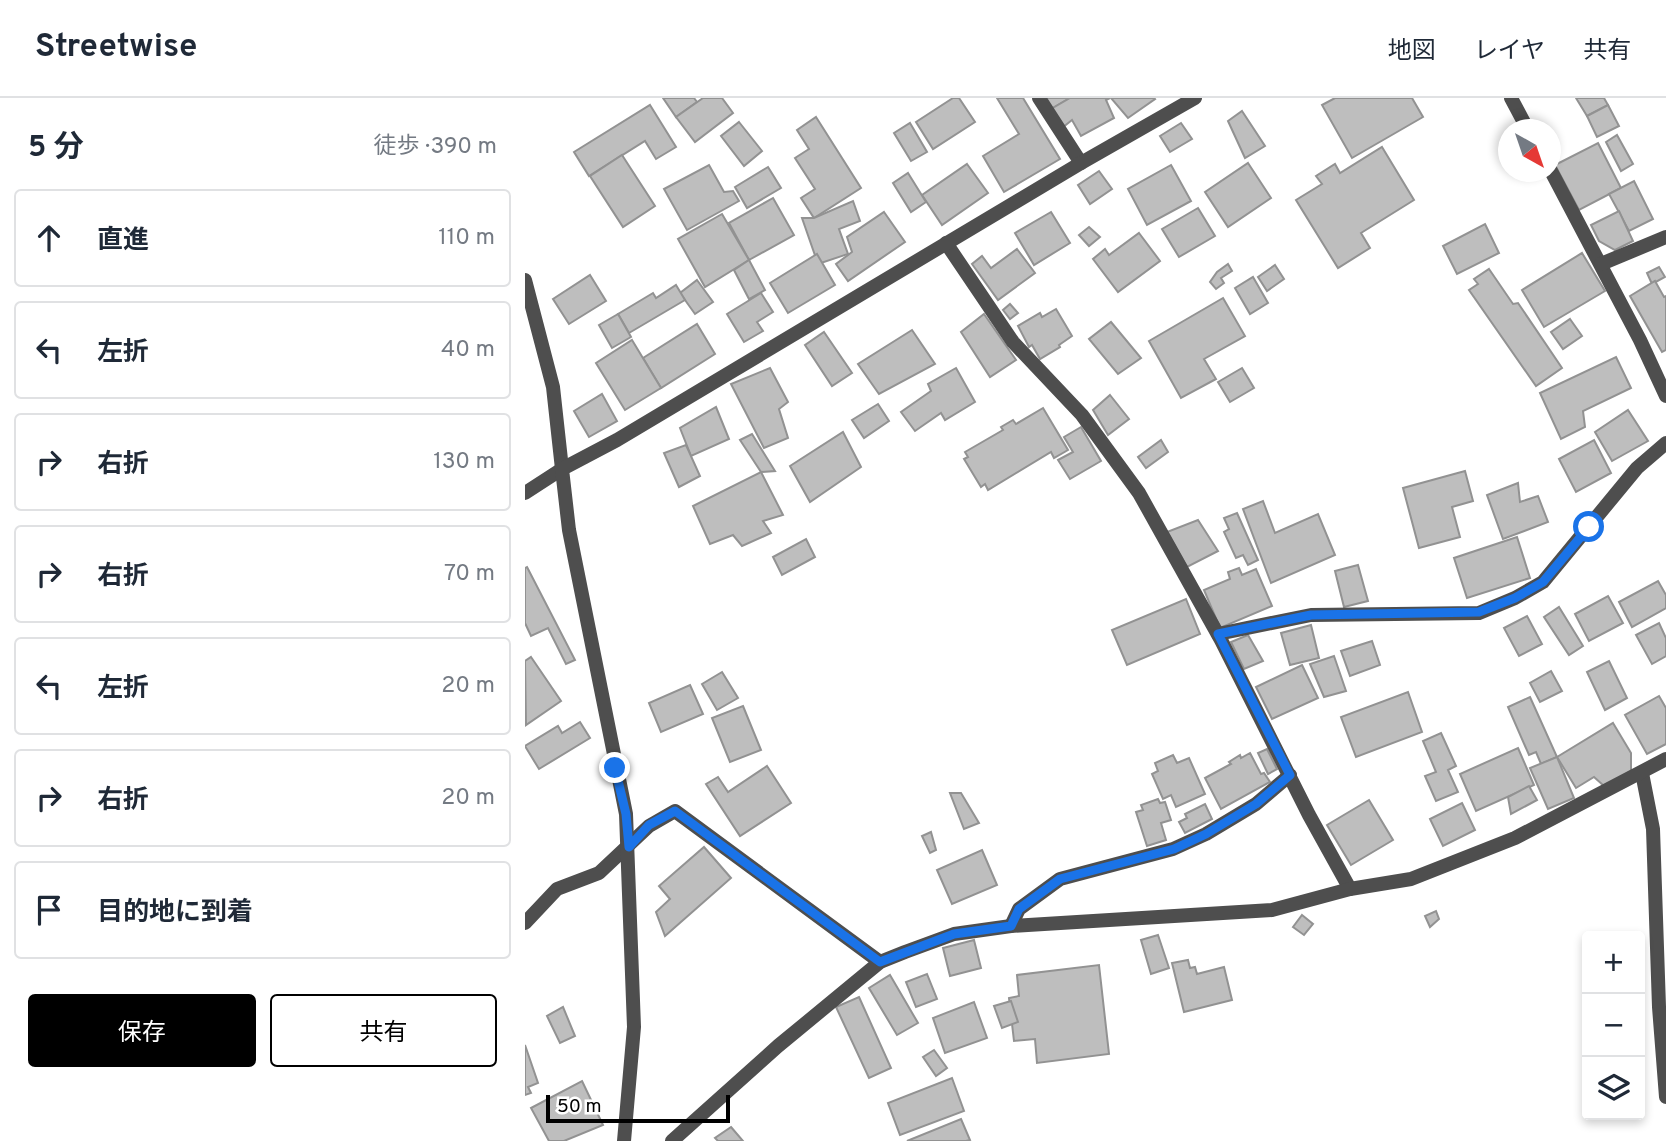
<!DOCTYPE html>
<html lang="ja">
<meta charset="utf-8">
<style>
:root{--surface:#fff;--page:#f2f2f3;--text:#1f2937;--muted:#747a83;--line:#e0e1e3;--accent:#000}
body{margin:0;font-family:Overpass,"Noto Sans JP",sans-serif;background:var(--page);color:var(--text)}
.controls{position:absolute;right:21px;bottom:21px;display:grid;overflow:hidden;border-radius:7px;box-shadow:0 4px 10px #0003}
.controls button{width:63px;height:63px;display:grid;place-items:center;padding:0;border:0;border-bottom:2px solid var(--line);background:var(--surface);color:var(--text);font:35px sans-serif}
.compass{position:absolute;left:973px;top:21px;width:63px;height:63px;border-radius:50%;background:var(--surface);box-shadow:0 4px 10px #0003;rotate:140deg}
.scale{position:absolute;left:21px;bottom:18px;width:184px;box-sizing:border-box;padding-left:7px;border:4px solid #000;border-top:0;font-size:19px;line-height:24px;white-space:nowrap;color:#000;-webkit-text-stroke:5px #fff;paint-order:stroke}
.stop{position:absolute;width:21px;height:21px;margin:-16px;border:5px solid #1a73e8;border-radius:50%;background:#fff}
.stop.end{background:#1a73e8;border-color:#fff;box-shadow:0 2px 7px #0008}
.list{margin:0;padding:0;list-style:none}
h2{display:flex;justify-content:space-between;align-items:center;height:91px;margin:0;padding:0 28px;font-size:30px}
h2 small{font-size:23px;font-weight:400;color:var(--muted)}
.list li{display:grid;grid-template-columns:46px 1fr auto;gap:21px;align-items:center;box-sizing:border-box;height:98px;margin:0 14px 14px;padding:0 14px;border:2px solid var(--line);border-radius:7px}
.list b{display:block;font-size:26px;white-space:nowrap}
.list em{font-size:23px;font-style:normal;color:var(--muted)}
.actions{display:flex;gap:14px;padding:21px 28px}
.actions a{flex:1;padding:16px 0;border:2px solid var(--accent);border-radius:7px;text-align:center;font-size:24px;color:var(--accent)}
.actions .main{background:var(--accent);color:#fff}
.icon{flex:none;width:38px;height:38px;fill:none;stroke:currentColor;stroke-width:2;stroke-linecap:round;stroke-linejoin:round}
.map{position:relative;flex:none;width:1141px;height:1043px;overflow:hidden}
header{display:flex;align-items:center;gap:42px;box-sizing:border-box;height:98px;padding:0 35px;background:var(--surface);border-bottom:2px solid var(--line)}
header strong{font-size:33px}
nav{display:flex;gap:38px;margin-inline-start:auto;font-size:24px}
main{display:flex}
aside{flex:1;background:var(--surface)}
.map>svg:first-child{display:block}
</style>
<header>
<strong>Streetwise</strong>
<nav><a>地図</a><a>レイヤ</a><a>共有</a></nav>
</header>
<main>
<aside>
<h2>5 分<small>徒歩 · 390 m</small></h2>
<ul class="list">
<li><svg class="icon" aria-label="ahead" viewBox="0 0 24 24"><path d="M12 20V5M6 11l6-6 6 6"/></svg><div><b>直進</b></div><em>110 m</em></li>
<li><svg class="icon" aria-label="left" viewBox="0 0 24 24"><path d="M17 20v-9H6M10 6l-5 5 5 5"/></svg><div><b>左折</b></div><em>40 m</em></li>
<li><svg class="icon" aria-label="right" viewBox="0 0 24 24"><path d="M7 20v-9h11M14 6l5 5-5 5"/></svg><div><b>右折</b></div><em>130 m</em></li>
<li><svg class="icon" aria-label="right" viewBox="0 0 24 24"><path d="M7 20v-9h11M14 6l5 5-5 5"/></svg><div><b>右折</b></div><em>70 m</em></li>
<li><svg class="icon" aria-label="left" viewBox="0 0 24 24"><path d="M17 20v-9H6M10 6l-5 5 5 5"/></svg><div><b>左折</b></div><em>20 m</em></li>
<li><svg class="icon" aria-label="right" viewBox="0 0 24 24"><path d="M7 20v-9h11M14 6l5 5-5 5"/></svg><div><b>右折</b></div><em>20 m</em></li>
<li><svg class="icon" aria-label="arrive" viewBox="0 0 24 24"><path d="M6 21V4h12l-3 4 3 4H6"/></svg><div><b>目的地に到着</b></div></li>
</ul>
<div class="actions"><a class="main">保存</a><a>共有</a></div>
</aside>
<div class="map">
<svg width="1141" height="1043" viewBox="0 0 1141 1043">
<rect width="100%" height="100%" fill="#fff"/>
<!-- building -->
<g fill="#bebebe" stroke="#929292" stroke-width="2">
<polygon points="138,0 169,0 172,4 151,19"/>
<polygon points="178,0 197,0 208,15 170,44 151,19"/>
<polygon points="428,0 434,0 450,24 408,51 391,24"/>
<polygon points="472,0 498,0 535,61 479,94 458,58 494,36"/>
<polygon points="520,0 543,0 543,1 526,11"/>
<polygon points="545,0 585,0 581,2 589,20 556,38 547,22 537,30 526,11"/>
<polygon points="586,0 629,0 630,1 603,20"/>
<polygon points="810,0 887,0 898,19 827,60 797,7"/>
<polygon points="1051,0 1079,0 1083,7 1062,18"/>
<polygon points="125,7 151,49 131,61 120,43 64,78 49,54"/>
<polygon points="1083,7 1094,28 1072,39 1062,18"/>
<polygon points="717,13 740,48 720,60 703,23"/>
<polygon points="291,19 336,90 289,120 276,100 290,91 270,60 284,51 272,32"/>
<polygon points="214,24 237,53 219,68 196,38"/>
<polygon points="385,25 402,54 386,63 369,35"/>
<polygon points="656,25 667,41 645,54 635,38"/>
<polygon points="1092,37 1108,66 1096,73 1081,44"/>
<polygon points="1073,45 1096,90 1054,112 1030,67"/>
<polygon points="857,49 889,102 836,135 845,150 813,170 771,102 797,86 791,78 810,66 815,75"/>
<polygon points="97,57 130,108 98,129 65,78"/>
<polygon points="723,65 746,100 703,129 680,94"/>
<polygon points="442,66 463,95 417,127 397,97"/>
<polygon points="184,67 199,94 208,93 214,103 162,132 139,91"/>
<polygon points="646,67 666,103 622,127 603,91"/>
<polygon points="243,69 256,90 222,110 210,89"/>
<polygon points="574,73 587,91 565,106 553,87"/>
<polygon points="383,75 401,104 386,114 368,85"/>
<polygon points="1109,83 1128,121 1104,133 1084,96"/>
<polygon points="248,100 269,137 224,162 204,125"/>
<polygon points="328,103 335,123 314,131 323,156 293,166 277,120 289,120"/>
<polygon points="673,110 690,138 654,159 637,131"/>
<polygon points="1094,113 1108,143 1090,152 1074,143 1066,127"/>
<polygon points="359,114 380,144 323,183 311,166 327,154 322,139"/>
<polygon points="526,114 545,145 509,167 490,135"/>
<polygon points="197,116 224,162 180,189 153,141"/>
<polygon points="960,126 974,155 932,176 918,148"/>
<polygon points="564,129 575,139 564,148 554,137"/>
<polygon points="614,135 635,163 593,194 568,161 580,151 584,157"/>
<polygon points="492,151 510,175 473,202 447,166 457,158 466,170"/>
<polygon points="1057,155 1080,193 1019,229 997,192"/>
<polygon points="292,156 310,187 263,215 245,185"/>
<polygon points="224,162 240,192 224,201 209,172"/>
<polygon points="703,166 707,173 696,180 699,185 691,191 685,184 692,174"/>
<polygon points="750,167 759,181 742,193 733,179"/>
<polygon points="1134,169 1140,179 1127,186 1122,175"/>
<polygon points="964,171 988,206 993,205 1037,270 1011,288 944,192 953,186 949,181"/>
<polygon points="65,177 81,203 44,226 28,201"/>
<polygon points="728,179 743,205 725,216 710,190"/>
<polygon points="172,182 188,204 170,216 155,195"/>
<polygon points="1130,183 1139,199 1141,198 1141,252 1137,254 1105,198"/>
<polygon points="151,187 160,202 104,235 93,216 128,195 131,200"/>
<polygon points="236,195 248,214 232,224 238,233 219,244 202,216"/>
<polygon points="698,200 720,238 679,261 691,281 656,300 624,243"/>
<polygon points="485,206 493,215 485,221 478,212"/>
<polygon points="531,211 547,238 534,247 535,249 515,261 507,247 504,249 493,228 515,215 517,219"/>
<polygon points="93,216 106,239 87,250 74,227"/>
<polygon points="459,216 491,262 465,279 436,234"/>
<polygon points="1045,221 1057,238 1038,251 1026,234"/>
<polygon points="586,224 616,260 593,276 564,241"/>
<polygon points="172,226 190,256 136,290 118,260"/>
<polygon points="387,232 410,266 354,296 333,266"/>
<polygon points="299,234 327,275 307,288 280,247"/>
<polygon points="107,242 136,290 100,312 71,265"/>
<polygon points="1091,259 1106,290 1058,313 1060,329 1036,341 1015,295"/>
<polygon points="245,270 263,304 254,311 263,340 239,350 206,286"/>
<polygon points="431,270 450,304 420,322 416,315 390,333 376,314 406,293 403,286"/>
<polygon points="717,270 729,290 705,304 693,284"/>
<polygon points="77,296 92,323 64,339 49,313"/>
<polygon points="585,297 604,321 583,337 568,312"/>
<polygon points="353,306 364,323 339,340 327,322"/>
<polygon points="191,309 204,341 166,358 155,330"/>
<polygon points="518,310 543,352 529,360 526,354 463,392 460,386 456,389 439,361 443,359 440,354 478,332 476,329 488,322 491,326"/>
<polygon points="1103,312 1123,343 1087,363 1070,334"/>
<polygon points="556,329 576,363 545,381 533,362 548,354 539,339"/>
<polygon points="318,334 336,369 285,404 265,368"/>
<polygon points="227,336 250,373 236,374 215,342"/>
<polygon points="636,342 643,354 621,370 613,359"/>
<polygon points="1069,342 1086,375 1051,394 1034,361"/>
<polygon points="161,347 175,378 154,389 139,355"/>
<polygon points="940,373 948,403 927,409 935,439 894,450 878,390"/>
<polygon points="236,374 258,417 238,423 246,435 217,448 208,437 185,446 168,408"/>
<polygon points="993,385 995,404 1013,398 1023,424 978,441 962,397"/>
<polygon points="738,403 750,435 793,416 810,457 746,485 718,411"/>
<polygon points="712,415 733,462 723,467 718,457 711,460 699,434 704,431 699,420"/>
<polygon points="673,422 693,453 662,469 642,434"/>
<polygon points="992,439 1005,480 942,500 929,460"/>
<polygon points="281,441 290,459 257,477 248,459"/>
<polygon points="833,467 843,503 819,509 810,473"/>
<polygon points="2,469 50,562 41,566 23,530 6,538 0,525 0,470"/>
<polygon points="714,470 717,477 731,471 747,508 695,530 679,492 705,481 703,474"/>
<polygon points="1133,483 1141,497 1141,510 1107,529 1094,504"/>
<polygon points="1083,498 1098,525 1064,543 1050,516"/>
<polygon points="661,501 675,536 602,567 587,532"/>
<polygon points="1034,509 1058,548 1044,557 1019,519"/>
<polygon points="1002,518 1017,546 994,558 979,530"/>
<polygon points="1134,525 1141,540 1141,558 1127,566 1111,537"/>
<polygon points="786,527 794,560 765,567 756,535"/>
<polygon points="723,537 738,563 719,571 706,544"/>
<polygon points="847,543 855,567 825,578 816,553"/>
<polygon points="809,558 821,593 799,599 785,566"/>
<polygon points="6,559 36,603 1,627 0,563"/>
<polygon points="1084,563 1102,600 1080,612 1062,574"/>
<polygon points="777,567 793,600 747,621 731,589"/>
<polygon points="1026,573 1037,593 1015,604 1005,585"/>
<polygon points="197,574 213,600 192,612 177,586"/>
<polygon points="165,587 178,616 136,634 124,605"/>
<polygon points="883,594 897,634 831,659 816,619"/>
<polygon points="1134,598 1141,610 1141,646 1122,656 1100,617"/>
<polygon points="1005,599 1032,659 1016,666 1011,654 1004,657 983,609"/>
<polygon points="218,608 236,652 205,664 187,620"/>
<polygon points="55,624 65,640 14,671 0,648 33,628 37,635"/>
<polygon points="1088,625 1106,655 1106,673 1079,688 1069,679 1051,690 1032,659"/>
<polygon points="916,635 931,668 923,672 933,694 911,703 900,678 911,674 898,643"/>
<polygon points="993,650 1009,687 951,713 935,676"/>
<polygon points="742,651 752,671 743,676 733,655"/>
<polygon points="725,655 736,676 739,675 745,684 696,711 680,680 706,666 704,664 715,657 716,660"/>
<polygon points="648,657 652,665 664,660 680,696 651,709 646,697 638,701 627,676 633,673 630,665"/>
<polygon points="1032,659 1049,700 1023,711 1005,670"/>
<polygon points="242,668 266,705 215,738 181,686 193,679 203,694"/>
<polygon points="1004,688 1012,702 986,716 983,699"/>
<polygon points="425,695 436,695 454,725 439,731"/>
<polygon points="633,701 635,705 640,704 646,722 636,725 641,742 622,748 611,714 618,712 616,707"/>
<polygon points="844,702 868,742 826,767 802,727"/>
<polygon points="937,705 950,732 918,748 905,721"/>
<polygon points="680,706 687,721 660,735 654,724 662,720 660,716"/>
<polygon points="406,734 411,752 405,755 397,738"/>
<polygon points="179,749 206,780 140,838 131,814 145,801 134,788"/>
<polygon points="457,752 472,787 427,806 412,772"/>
<polygon points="911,813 914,821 905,829 900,818"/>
<polygon points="777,817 788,826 779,837 768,829"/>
<polygon points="633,837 644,870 626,876 616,842"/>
<polygon points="449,842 456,870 425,878 418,850"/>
<polygon points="663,862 665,870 670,869 672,876 699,869 707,902 659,914 647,865"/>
<polygon points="574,867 584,956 512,965 510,941 489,943 484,900 494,898 492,877"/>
<polygon points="402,876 412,901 391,909 381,884"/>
<polygon points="365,877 393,925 372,937 344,890"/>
<polygon points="334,899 366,970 344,980 311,909"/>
<polygon points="486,903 493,924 477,930 469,908"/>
<polygon points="449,904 462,940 420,955 408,920"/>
<polygon points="38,909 50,938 35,945 22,918"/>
<polygon points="0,947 13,985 3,989 6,995 0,997"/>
<polygon points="409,952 422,970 411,978 398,959"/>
<polygon points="427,980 439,1013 375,1037 363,1005"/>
<polygon points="57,983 78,1027 39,1043 24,1043 6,1010"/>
<polygon points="436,1021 445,1042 441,1043 382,1043"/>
<polygon points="206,1029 218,1043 193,1043 190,1040"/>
</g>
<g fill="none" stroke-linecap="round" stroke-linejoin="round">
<!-- service -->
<polyline stroke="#4e4e4e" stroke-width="14" points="486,828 494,811 535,781 648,751 681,736 731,706 765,677"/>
<!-- minor -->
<g stroke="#4e4e4e" stroke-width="14">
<polyline points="514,0 556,65"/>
<polyline points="986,0 1003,32"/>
<polyline points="1026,73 1115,242 1141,298"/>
<polyline points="421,145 488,244 557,317 614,395 696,542 784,717 825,791"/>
<polyline points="1076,166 1141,139"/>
<polyline points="0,395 37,371"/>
<polyline points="693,536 786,517 954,515 990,500 1018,484 1112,370 1141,345"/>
<polyline points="1117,675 1128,731 1134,909 1141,999"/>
<polyline points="0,825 32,791 74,775 124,728 150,713 355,864"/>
<polyline points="147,1043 253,948 355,864 380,854 429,836 486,828 747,812 825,791 886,781 990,740 1141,661"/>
</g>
<!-- tertiary -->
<g stroke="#4e4e4e" stroke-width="14">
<polyline points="0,182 28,289 37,371"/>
<polyline points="99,1043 109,929 101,716 44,432 37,371 92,342 556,65 670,0"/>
</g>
</g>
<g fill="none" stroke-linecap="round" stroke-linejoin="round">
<!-- route -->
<polyline stroke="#1a73e8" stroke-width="9" points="90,670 101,716 104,749 124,727 150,713 355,864 429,836 486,828 494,811 535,781 649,751 681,736 731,706 765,677 693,536 786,517 954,514 990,500 1018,484 1064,429"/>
</g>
</svg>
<div class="controls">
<button>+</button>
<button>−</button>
<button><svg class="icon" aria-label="layers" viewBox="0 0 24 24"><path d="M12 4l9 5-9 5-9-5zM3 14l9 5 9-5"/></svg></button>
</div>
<svg class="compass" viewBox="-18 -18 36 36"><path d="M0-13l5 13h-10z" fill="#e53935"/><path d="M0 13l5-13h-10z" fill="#747a83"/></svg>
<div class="scale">50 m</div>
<div class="stop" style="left:1064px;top:429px"></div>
<div class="stop end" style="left:90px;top:670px"></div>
</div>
</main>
